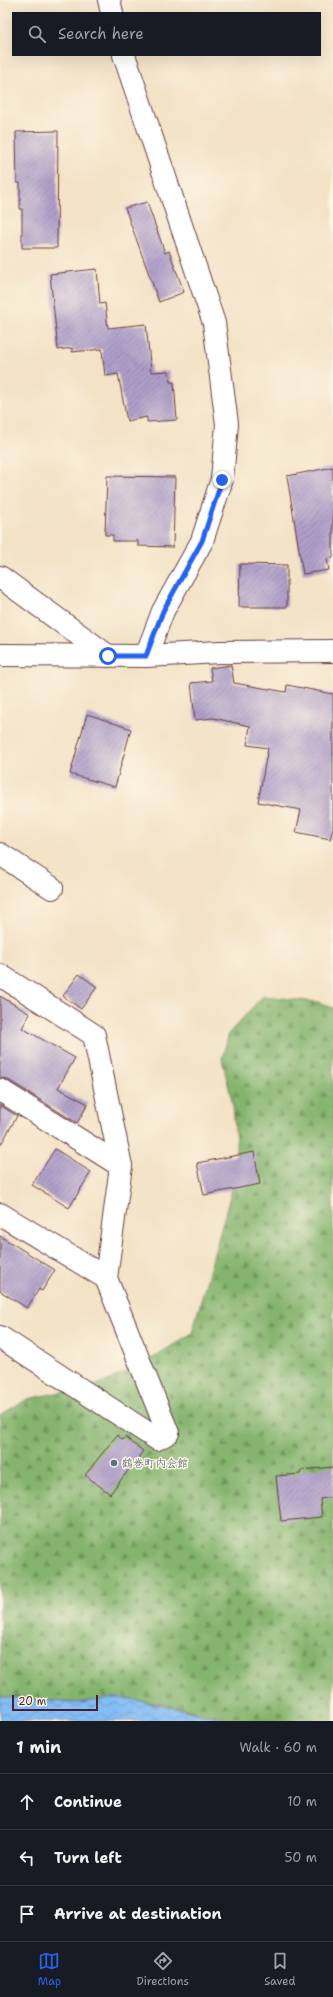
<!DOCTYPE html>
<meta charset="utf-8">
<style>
:root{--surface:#171b24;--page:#20242c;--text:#f1f3f6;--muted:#9ea1a6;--line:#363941;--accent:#2563eb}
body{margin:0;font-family:"Shantell Sans","Klee One",sans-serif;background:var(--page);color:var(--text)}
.scale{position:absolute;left:12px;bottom:10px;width:86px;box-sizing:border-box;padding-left:4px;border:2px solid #4a1f2b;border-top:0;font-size:11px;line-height:14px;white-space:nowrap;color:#4a1f2b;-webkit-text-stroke:3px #fcf5e5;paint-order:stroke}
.stop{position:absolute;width:12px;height:12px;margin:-9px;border:3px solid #2563eb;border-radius:50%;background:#fff}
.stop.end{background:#2563eb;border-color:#fff;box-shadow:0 1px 4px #0008}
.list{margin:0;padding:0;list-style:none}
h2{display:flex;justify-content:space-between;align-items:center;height:52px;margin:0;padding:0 16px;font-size:17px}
h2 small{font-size:13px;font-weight:400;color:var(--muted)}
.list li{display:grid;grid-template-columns:26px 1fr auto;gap:12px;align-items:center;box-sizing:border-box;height:56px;padding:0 16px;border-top:1px solid var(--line)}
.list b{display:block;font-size:15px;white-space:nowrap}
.list em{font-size:13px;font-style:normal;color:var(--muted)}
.icon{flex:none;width:22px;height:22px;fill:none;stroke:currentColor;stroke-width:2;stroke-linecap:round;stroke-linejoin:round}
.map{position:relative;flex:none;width:333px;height:1721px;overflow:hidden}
.search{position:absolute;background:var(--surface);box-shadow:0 4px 16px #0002;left:12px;right:12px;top:12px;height:44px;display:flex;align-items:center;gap:10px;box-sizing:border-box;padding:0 14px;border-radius:0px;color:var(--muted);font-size:15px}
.sheet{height:220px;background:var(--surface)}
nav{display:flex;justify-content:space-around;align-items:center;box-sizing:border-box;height:56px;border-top:1px solid var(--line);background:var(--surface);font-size:11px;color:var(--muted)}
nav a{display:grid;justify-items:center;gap:2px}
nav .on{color:var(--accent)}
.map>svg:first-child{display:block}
</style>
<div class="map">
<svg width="333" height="1721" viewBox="0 0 333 1721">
<defs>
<pattern id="forest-firs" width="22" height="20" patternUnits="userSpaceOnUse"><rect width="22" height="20" fill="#84b46d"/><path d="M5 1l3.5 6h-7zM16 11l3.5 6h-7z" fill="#6e925a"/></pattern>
<pattern id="water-waves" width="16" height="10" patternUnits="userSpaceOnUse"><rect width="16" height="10" fill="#84bdf5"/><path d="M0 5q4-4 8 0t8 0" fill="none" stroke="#6e99c7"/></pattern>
<pattern id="building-hatch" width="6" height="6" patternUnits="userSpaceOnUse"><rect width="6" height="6" fill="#af9fc9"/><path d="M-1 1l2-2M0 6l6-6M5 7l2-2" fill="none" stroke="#9081a3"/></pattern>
</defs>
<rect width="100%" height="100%" fill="#fcf5e5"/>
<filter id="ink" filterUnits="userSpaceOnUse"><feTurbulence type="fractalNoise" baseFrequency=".025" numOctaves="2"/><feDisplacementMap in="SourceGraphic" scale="8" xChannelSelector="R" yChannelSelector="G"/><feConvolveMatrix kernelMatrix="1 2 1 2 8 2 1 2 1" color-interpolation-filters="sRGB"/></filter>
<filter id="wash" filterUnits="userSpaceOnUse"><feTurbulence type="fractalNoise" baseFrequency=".012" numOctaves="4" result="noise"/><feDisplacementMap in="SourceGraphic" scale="16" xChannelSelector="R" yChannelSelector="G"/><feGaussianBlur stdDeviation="0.9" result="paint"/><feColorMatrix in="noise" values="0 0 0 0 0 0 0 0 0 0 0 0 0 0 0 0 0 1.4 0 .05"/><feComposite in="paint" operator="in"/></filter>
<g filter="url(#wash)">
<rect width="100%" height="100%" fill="#f3e2c6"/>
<!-- forest -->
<polygon fill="url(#forest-firs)" stroke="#676a4c" points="263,996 318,1002 333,1008 333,1721 236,1721 162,1704 115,1698 76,1703 0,1697 0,1415 28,1399 103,1383 146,1362 192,1333 238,1168 233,1105 222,1059 229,1033"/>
<!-- water -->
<polygon fill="url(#water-waves)" stroke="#676e90" points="0,1697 76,1703 115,1698 131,1699 236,1721 0,1721"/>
<g id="blocks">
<!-- building -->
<g fill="url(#building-hatch)">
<polygon points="58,131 57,248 22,248 22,209 20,209 20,183 17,183 16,132"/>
<polygon points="147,202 165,253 169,251 184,292 159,302 125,208"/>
<polygon points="97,269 100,304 105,303 108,328 146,324 151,372 169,371 170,382 174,382 177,420 147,422 147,417 127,421 118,374 105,376 102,349 72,352 72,348 58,350 50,274"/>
<polygon points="333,467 333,558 327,559 329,570 303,574 287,476"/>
<polygon points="107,476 175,477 173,547 138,546 138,541 113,541 113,535 105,535"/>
<polygon points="240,564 287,565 287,607 239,607"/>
<polygon points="231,665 234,683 286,692 287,685 333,694 333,828 330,839 296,832 301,810 258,802 268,748 247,745 250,726 213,718 195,720 191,683 212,681 210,668"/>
<polygon points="87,714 131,729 115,787 70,774"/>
<polygon points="79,974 97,987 81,1009 63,996"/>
<polygon points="0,996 30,1014 22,1028 75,1058 58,1088 88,1104 77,1123 7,1079 0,1078"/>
<polygon points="0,1105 17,1116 0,1146"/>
<polygon points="55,1149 91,1172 69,1208 32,1185"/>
<polygon points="254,1152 260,1184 204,1195 197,1163"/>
<polygon points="0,1236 55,1270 42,1291 39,1289 27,1308 0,1291"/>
<polygon points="117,1435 123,1440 125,1437 143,1451 110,1494 85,1475"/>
<polygon points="333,1467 333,1497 320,1499 322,1517 281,1521 276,1476 300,1474 301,1470"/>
</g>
</g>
</g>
<g filter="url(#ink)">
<use href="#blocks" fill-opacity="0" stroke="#633c42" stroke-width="1"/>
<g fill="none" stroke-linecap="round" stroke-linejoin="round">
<!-- minor casing -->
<g stroke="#633c42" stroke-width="24">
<g id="minor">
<polyline points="109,0 112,13"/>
<polyline points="124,55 214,323 227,424 222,479 202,541 163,611 146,656"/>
<polyline points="0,577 108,656"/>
<polyline points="0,655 146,656 220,652 333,651"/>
<polyline points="0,854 52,888"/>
<polyline points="0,975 94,1035 121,1166 106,1278 168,1433 157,1439 0,1337"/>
<polyline points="0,1090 121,1166"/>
<polyline points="0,1214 106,1278"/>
</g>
</g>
<!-- minor -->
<use href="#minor" stroke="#fff" stroke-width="22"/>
</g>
</g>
<g fill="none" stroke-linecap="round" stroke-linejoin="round" filter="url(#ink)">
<!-- route -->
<polyline stroke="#2563eb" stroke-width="5" points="108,656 146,656 163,611 202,541 222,480"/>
</g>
<!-- markers -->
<circle fill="#5c6f8a" stroke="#fcf5e5" stroke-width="1.5" cx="114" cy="1463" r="4"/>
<g text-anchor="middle" stroke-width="3" stroke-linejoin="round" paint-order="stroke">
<!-- service labels -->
<g font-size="11" fill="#4e5e75" stroke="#fcf5e5" text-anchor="start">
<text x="122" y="1467">鶴巻町内会館</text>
</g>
</g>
</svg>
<div class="scale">20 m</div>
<div class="stop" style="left:108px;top:656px"></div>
<div class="stop end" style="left:222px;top:480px"></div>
<div class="search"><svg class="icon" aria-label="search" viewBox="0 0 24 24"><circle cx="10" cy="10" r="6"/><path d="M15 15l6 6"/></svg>Search here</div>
</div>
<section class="sheet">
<h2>1 min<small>Walk · 60 m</small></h2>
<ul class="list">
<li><svg class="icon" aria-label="ahead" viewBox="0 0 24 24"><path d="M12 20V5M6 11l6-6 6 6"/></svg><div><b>Continue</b></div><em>10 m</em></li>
<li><svg class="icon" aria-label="left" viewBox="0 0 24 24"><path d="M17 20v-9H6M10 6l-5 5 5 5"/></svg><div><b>Turn left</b></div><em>50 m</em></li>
<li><svg class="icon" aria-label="arrive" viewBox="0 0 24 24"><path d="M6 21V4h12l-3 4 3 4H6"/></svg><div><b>Arrive at destination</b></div></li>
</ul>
</section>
<nav>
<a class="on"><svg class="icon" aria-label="map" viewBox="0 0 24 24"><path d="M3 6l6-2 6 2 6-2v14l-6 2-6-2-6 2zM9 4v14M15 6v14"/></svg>Map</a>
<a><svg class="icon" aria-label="directions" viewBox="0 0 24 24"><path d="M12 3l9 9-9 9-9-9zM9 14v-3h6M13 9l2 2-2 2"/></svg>Directions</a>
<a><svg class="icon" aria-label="saved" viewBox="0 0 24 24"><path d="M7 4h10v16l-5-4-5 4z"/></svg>Saved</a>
</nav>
